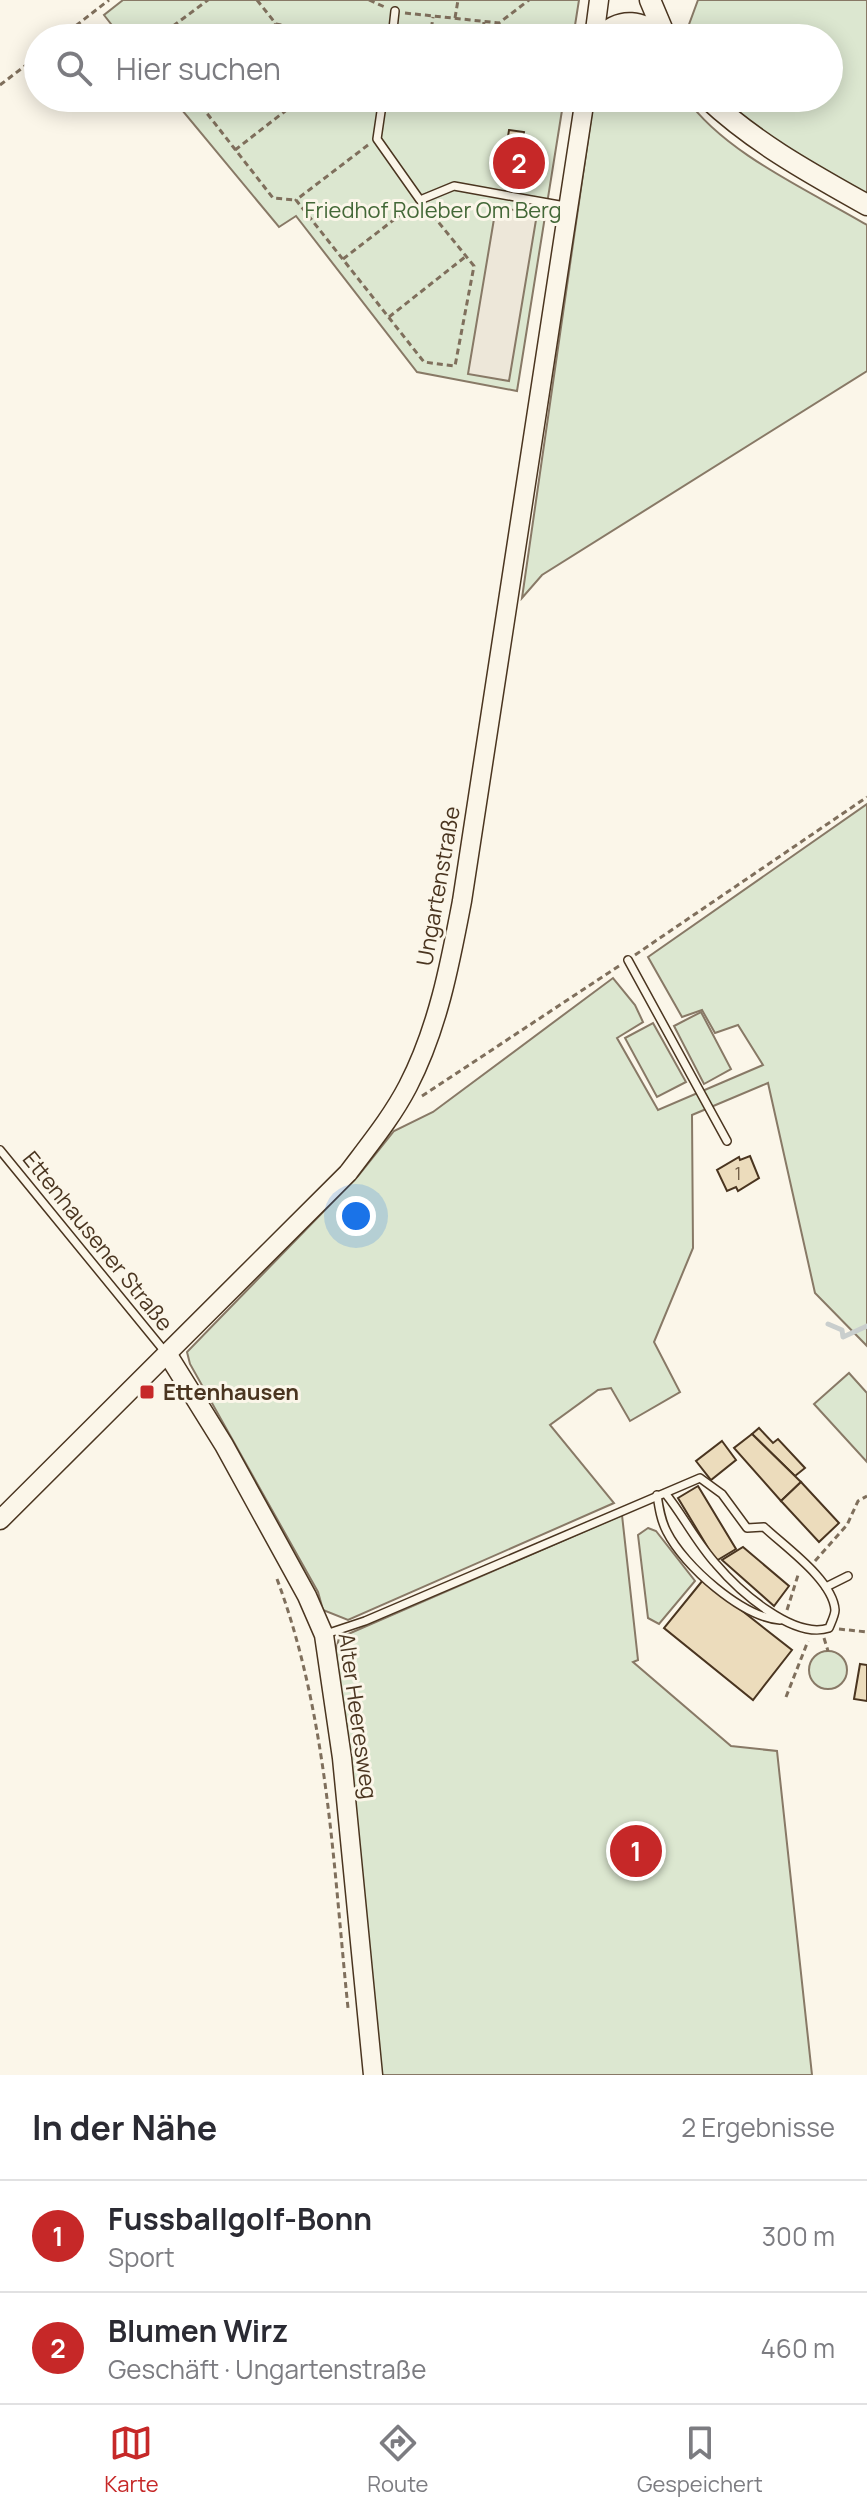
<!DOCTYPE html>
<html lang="de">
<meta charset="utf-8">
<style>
:root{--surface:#fff;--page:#f7f7f7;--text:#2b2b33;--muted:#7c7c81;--line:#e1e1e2;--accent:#c62828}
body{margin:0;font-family:Manrope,sans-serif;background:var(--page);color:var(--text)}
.you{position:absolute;left:356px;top:1216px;width:28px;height:28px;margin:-20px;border:6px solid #fff;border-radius:50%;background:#1a73e8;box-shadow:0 0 0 12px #1a73e833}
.badge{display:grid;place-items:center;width:52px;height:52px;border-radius:50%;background:var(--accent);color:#fff;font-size:26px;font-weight:700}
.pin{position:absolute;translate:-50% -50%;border:4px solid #fff;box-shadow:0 2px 8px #0006}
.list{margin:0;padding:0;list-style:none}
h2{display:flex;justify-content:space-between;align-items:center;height:104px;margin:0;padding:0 32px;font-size:34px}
h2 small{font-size:26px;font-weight:400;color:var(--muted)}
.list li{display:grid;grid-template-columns:52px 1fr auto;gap:24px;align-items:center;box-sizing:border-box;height:112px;padding:0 32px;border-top:2px solid var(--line)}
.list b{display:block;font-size:30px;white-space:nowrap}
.list p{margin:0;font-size:26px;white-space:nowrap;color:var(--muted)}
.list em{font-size:26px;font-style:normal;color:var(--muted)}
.icon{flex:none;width:44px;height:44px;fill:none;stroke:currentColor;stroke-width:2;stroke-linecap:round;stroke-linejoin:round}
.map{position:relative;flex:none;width:867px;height:2075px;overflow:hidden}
.search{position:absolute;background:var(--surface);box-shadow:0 4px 20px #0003;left:24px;right:24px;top:24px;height:88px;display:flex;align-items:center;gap:20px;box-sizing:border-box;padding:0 28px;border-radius:44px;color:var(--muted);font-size:30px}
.sheet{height:328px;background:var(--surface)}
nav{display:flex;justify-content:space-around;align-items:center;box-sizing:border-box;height:112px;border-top:2px solid var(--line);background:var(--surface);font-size:22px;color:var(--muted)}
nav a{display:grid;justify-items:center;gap:4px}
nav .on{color:var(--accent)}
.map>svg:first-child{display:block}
</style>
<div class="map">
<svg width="867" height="2075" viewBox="0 0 867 2075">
<rect width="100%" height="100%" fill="#fbf6e9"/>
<!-- green -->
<g fill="#dce7d0" stroke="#887966" stroke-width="2">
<polygon points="123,0 579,0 573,38 122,38 104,15"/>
<polygon points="698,0 867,0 867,195 755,130 719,98 829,98 829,38 684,38"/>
<polygon points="172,98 564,98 517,391 417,372 296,216 279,227"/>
<path d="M 594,98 L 686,98 C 724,153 810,191 867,225 L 867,371 L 542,575 L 522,598 Z"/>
<polygon points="867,804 867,1346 815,1293 768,1083 692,1115 693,1248 654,1342 680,1392 630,1421 611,1388 598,1390 550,1425 614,1503 348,1620 323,1610 318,1592 190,1364 187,1352 358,1176 394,1131 433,1112 613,978 635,1005 643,1022 617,1038 658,1110 763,1065 738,1025 715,1033 702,1010 682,1017 648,957"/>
<polygon points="701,1012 731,1069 704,1084 674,1026"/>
<polygon points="653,1023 686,1082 657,1097 625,1038"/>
<polygon points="849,1373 867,1393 867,1462 814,1404"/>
<polygon points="622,1515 638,1660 633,1662 731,1746 777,1751 812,2075 378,2075 334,1658 339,1638"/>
<polygon points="648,1528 656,1531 695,1581 659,1624 648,1618 638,1535"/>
<circle cx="828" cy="1670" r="19"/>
</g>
<!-- parking -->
<polygon fill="#ede7d9" stroke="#887966" stroke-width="2" points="496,207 537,214 509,381 468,374"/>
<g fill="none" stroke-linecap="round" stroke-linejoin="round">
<!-- stream -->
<polyline stroke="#c9cecd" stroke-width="5" points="828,1324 842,1330 843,1337 867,1326"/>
</g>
<!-- building -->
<g fill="#ecdcbc" stroke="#4a3520" stroke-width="2">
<polygon points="509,130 524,132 522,148 537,150 532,180 502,176"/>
<polygon points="750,1156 759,1178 738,1191 736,1187 727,1191 717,1170 739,1157 740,1160"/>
<polygon points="759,1428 773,1443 778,1439 805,1468 795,1476 752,1434"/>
<polygon points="752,1434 801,1482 781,1501 734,1448"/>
<polygon points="722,1441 736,1460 711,1480 696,1461"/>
<polygon points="801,1482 839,1523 819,1542 781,1501"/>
<polygon points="698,1486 736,1549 716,1561 678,1498"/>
<polygon points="743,1547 789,1586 774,1606 722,1560"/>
<polygon points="703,1580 792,1650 753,1700 664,1628"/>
<polygon points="860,1664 867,1665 867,1701 854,1699"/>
</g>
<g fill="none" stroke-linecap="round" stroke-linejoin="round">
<!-- service casing -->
<g stroke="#4a3520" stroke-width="10">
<g id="service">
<polyline points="392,38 395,11"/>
<polyline points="383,98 377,139 420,200 454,186 565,206"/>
<polyline points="628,960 727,1141"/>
<polyline points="0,1150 166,1353"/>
<path d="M 657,1495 C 659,1508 661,1521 667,1532 C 684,1566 742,1617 780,1620"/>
<polyline points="826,1587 848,1576"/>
<path d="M 326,1634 L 365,1621 L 700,1478 L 722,1494 L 747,1528 L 764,1527 C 784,1546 833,1580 835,1610 C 835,1615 831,1623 829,1628 C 793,1640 738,1590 716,1564 C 696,1542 683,1515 665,1493"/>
</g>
</g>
<!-- tertiary casing -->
<g stroke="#4a3520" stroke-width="21">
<g id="tertiary">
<polyline points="594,38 599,0"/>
<path d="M 598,38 C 621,14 642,20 666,38"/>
<polyline points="168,1355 224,1445 307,1596 324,1635 342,1758 373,2075"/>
<path d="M 0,1520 L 348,1173 C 369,1145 392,1117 408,1086 C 438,1028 450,964 462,901 L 585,98"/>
</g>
</g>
<!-- secondary casing -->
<g stroke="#4a3520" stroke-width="23">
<g id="secondary">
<polyline points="650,0 666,38"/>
<path d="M 707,98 C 755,143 810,173 867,205"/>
</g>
</g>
<!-- path -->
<g stroke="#7f6f5c" stroke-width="3" stroke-dasharray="6 4" stroke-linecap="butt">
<polyline points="257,0 276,24 352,38"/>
<polyline points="369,0 387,8"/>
<polyline points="405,13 499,23 529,0"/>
<polyline points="455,18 458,0"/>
<polyline points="60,38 109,0"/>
<polyline points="157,38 208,0"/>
<polyline points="257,38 276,24"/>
<polyline points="430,38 433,17"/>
<polyline points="482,38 484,22"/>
<polyline points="0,85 38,56"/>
<polyline points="195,98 273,198 296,200"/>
<polyline points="368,145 296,200 424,362 455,366 474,266 427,208"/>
<polyline points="235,150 302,98"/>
<polyline points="343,259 413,205"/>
<polyline points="389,317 465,257"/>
<polyline points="635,955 867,797"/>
<polyline points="422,1096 619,966"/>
<polyline points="815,1561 847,1525 858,1501 867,1496"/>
<path d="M 277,1579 C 328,1716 333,1864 348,2008"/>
<polyline points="787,1610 799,1572"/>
<polyline points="839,1629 867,1632"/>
<polyline points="824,1638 828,1651"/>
<polyline points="786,1697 808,1641"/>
</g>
<!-- service -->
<use href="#service" stroke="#fbf6e9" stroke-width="7"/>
<!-- tertiary -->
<use href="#tertiary" stroke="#fbf6e9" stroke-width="18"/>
<!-- secondary -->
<use href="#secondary" stroke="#fbf6e9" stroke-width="20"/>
</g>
<!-- markers -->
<rect fill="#c62828" stroke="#fbf6e9" stroke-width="3" x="139" y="1384" width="16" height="16" rx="4"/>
<g text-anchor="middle" stroke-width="6" stroke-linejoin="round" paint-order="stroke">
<!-- number labels -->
<g font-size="18" fill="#725f47">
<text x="738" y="1180">1</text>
</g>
<!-- park labels -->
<g font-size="22" fill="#436837" stroke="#fbf6e9">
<text x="433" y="218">Friedhof Roleber Om Berg</text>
</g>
<!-- street labels -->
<g font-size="22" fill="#4a3520" stroke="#fbf6e9">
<text transform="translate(438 886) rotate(-80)" y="8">Ungartenstraße</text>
<text transform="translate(98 1241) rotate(51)" y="8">Ettenhausener Straße</text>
<text transform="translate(358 1716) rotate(82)" y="8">Alter Heeresweg</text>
</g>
<!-- poi labels -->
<g font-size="22" font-weight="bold" fill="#4a3520" stroke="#fbf6e9" text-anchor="start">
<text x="163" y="1400">Ettenhausen</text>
</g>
</g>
</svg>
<div class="you"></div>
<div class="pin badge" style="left:636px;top:1851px">1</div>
<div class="pin badge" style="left:519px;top:163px">2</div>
<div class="search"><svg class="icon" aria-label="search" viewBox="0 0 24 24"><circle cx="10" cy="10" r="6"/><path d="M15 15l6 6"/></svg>Hier suchen</div>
</div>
<section class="sheet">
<h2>In der Nähe<small>2 Ergebnisse</small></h2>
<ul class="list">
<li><span class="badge">1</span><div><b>Fussballgolf-Bonn</b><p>Sport</p></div><em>300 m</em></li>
<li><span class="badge">2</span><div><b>Blumen Wirz</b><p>Geschäft · Ungartenstraße</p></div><em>460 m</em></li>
</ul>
</section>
<nav>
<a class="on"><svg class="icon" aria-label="map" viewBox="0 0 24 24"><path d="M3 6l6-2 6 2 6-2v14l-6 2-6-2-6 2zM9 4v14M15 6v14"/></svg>Karte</a>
<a><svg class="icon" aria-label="directions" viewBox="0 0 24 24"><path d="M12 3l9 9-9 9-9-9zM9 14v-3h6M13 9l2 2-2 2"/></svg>Route</a>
<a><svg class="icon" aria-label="saved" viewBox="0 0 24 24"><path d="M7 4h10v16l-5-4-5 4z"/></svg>Gespeichert</a>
</nav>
